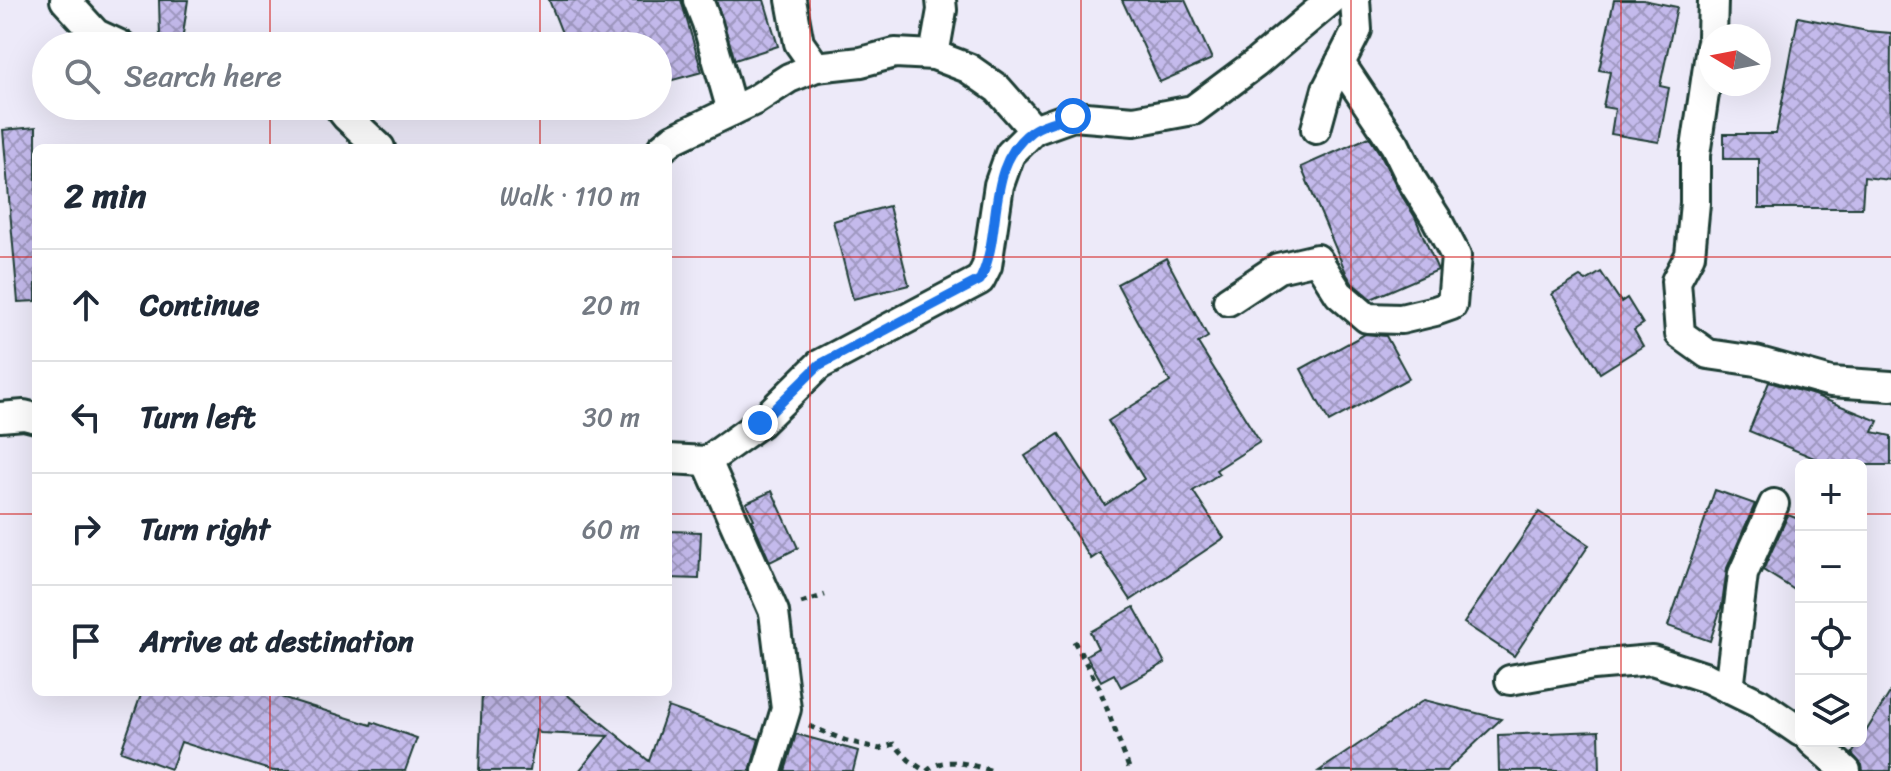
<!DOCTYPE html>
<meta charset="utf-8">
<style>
:root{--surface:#fff;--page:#f2f2f3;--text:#1f2937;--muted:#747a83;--line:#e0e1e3}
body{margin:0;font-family:Sriracha,sans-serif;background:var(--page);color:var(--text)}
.controls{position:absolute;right:24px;bottom:24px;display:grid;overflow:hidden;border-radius:12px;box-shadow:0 8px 32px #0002}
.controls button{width:72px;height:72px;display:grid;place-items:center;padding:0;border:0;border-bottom:2px solid var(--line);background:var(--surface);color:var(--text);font:40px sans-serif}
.compass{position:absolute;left:1699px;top:24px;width:72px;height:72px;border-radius:50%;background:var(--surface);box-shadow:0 8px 32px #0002;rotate:280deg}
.stop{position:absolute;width:24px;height:24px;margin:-18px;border:6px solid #1a73e8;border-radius:50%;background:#fff}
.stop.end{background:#1a73e8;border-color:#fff;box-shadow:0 2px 8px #0008}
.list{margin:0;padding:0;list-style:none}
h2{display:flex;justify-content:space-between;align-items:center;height:104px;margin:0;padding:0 32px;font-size:34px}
h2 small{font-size:26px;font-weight:400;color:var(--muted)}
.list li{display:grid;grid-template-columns:52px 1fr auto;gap:24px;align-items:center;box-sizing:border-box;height:112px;padding:0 32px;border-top:2px solid var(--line)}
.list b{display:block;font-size:30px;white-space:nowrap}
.list em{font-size:26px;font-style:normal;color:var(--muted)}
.icon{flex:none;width:44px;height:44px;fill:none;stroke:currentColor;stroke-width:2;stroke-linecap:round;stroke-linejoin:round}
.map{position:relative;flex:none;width:1891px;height:771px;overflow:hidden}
.search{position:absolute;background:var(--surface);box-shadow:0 8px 32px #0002;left:32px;top:32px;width:640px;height:88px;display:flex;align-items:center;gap:20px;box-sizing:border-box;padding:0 28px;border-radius:44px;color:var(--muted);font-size:30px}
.panel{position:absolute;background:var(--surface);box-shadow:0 8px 32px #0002;left:32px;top:144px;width:640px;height:552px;border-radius:12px}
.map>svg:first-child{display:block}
</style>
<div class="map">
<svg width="1891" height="771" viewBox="0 0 1891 771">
<defs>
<pattern id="building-cross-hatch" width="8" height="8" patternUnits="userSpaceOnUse" patternTransform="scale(2)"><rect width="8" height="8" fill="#c4baec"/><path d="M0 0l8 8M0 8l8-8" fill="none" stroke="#9f98c0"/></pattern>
</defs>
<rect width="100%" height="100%" fill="#edeaf9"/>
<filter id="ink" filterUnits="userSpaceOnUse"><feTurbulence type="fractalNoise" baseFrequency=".0125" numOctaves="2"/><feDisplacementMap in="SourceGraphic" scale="16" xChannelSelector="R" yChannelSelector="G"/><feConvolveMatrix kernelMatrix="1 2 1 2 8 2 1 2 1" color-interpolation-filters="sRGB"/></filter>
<g filter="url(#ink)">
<!-- building -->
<g fill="url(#building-cross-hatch)" stroke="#1f3d34" stroke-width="2">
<polygon points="159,0 188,0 182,41 160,37"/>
<polygon points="549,0 681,0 702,72 658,84 658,46 567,46"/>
<polygon points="716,0 764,0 778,46 735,60"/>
<polygon points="1122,0 1185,0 1212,59 1160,82"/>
<polygon points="1614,0 1643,0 1677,7 1660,86 1669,88 1659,142 1611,134 1615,109 1603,107 1610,72 1599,70"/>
<polygon points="1798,17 1867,31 1891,33 1890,180 1864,177 1862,208 1759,208 1759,159 1724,159 1724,134 1776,134"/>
<polygon points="36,127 36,301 18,302 3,130"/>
<polygon points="1369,137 1380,154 1399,191 1415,217 1438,270 1371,299 1352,283 1347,275 1301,167"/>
<polygon points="889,206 909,285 853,299 833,221"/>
<polygon points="1166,258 1208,337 1198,343 1260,442 1216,470 1219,474 1193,491 1224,538 1131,600 1100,553 1091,559 1025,456 1059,434 1105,505 1144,479 1108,421 1170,382 1117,284"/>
<polygon points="1601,272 1621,302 1627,298 1643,324 1634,330 1643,346 1600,373 1552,294 1580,277 1586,281"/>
<polygon points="1365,334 1386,336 1409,378 1329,422 1301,369"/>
<polygon points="1769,382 1814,395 1878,421 1873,432 1891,436 1891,465 1831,465 1749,431"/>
<polygon points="1715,490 1755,504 1727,568 1722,605 1710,641 1668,626"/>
<polygon points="772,491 798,548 770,562 752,520 754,519 746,503"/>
<polygon points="1539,512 1589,545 1514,656 1464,623"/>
<polygon points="1788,515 1801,520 1801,594 1763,570"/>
<polygon points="668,531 701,532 699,579 668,578"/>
<polygon points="1134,607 1165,663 1121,687 1114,674 1101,681 1086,655 1098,648 1090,632"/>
<polygon points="1891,691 1891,771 1863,771 1862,765 1852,754"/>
<polygon points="142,692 265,692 371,725 372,722 417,738 405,771 273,771 181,742 171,769 121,751"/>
<polygon points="482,692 564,692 649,761 668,707 759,739 750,771 579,771 608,736 540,733 536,730 530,771 479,771"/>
<polygon points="1424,700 1501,719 1446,771 1319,771"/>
<polygon points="1599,731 1600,771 1499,771 1498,735"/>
<polygon points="796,734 858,751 853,771 785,771"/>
</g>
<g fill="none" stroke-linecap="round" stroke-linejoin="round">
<!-- street casing -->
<g stroke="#1f3d34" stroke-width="34">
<g id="street">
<polyline points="65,0 96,34 122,46"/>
<polyline points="698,0 707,23 732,111"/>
<polyline points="791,0 799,43 816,67"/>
<polyline points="1712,36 1713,0"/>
<polyline points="1711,46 1695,155 1695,203 1690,255 1676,281 1680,334 1708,354 1756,361 1831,382 1891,386"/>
<polyline points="934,55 942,10 941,0"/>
<polyline points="338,106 346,116 380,148"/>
<polyline points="1316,129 1327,89 1357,30 1355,0"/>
<polyline points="662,148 673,139 755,100 789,78 816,67 861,62 895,53 934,55 968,68 998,89 1034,130"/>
<polyline points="1228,301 1278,268 1317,259 1339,294 1367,318 1401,319 1435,311 1452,305 1456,256 1436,218 1413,182 1395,145 1340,63"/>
<polyline points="0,417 24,415 36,418"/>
<polyline points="668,459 707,461 760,423 819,365 980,280 987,266 999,185 1010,154 1034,130 1073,116 1134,121 1193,110 1256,63 1331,0"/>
<polyline points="707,461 774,612 786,709 767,771"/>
<polyline points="1510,680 1593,665 1652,660 1707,678 1760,704 1801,732"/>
<polyline points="1729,689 1743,574 1774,504"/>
<polyline points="1812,741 1846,771"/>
</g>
</g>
<!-- path -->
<g stroke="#1f3d34" stroke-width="5" stroke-dasharray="6 6" stroke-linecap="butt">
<polyline points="801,603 825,595"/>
<polyline points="1074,641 1099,687 1129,768 1126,771"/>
<polyline points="809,726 847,741 880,749 894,744 909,760 925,771"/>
<path d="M 927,771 C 945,754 972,766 994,771"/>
</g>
<!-- street -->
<use href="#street" stroke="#fff" stroke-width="28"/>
</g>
</g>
<g fill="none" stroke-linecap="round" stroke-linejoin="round" filter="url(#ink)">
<!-- route -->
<path stroke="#1a73e8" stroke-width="10" d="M 760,423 L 819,365 L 980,280 C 1004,232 984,166 1032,131 C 1043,123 1061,120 1073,116"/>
</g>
<!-- grid -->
<path fill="none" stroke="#d62828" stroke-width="2" stroke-opacity="0.55" d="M 270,0 L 270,46M 540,0 L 540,46M 810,0 L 810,771M 1081,0 L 1081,771M 1351,0 L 1351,771M 1621,0 L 1621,771M 270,106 L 270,148M 540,106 L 540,148M 0,257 L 36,257M 668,257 L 1891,257M 0,514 L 36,514M 668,514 L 1801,514M 1861,514 L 1891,514M 270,692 L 270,771M 540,692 L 540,771"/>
</svg>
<div class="controls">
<button>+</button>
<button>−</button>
<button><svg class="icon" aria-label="locate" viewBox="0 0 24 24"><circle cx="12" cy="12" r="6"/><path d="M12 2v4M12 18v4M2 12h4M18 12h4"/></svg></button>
<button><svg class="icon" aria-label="layers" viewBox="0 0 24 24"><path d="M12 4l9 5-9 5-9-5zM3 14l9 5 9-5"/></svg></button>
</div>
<svg class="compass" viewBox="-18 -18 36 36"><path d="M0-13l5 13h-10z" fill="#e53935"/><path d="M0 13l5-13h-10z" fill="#747a83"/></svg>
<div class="stop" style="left:1073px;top:116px"></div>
<div class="stop end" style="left:760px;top:423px"></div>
<div class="search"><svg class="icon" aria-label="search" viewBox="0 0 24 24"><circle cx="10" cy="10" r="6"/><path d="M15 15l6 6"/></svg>Search here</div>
<section class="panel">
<h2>2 min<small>Walk · 110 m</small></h2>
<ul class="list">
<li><svg class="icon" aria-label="ahead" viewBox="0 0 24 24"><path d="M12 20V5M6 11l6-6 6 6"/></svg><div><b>Continue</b></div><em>20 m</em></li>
<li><svg class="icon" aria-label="left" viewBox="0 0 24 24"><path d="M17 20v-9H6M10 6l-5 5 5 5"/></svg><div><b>Turn left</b></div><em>30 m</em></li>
<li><svg class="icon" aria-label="right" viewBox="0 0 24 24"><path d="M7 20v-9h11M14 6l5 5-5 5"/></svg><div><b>Turn right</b></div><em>60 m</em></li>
<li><svg class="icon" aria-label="arrive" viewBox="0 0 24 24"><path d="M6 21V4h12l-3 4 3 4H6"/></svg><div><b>Arrive at destination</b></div></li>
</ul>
</section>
</div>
